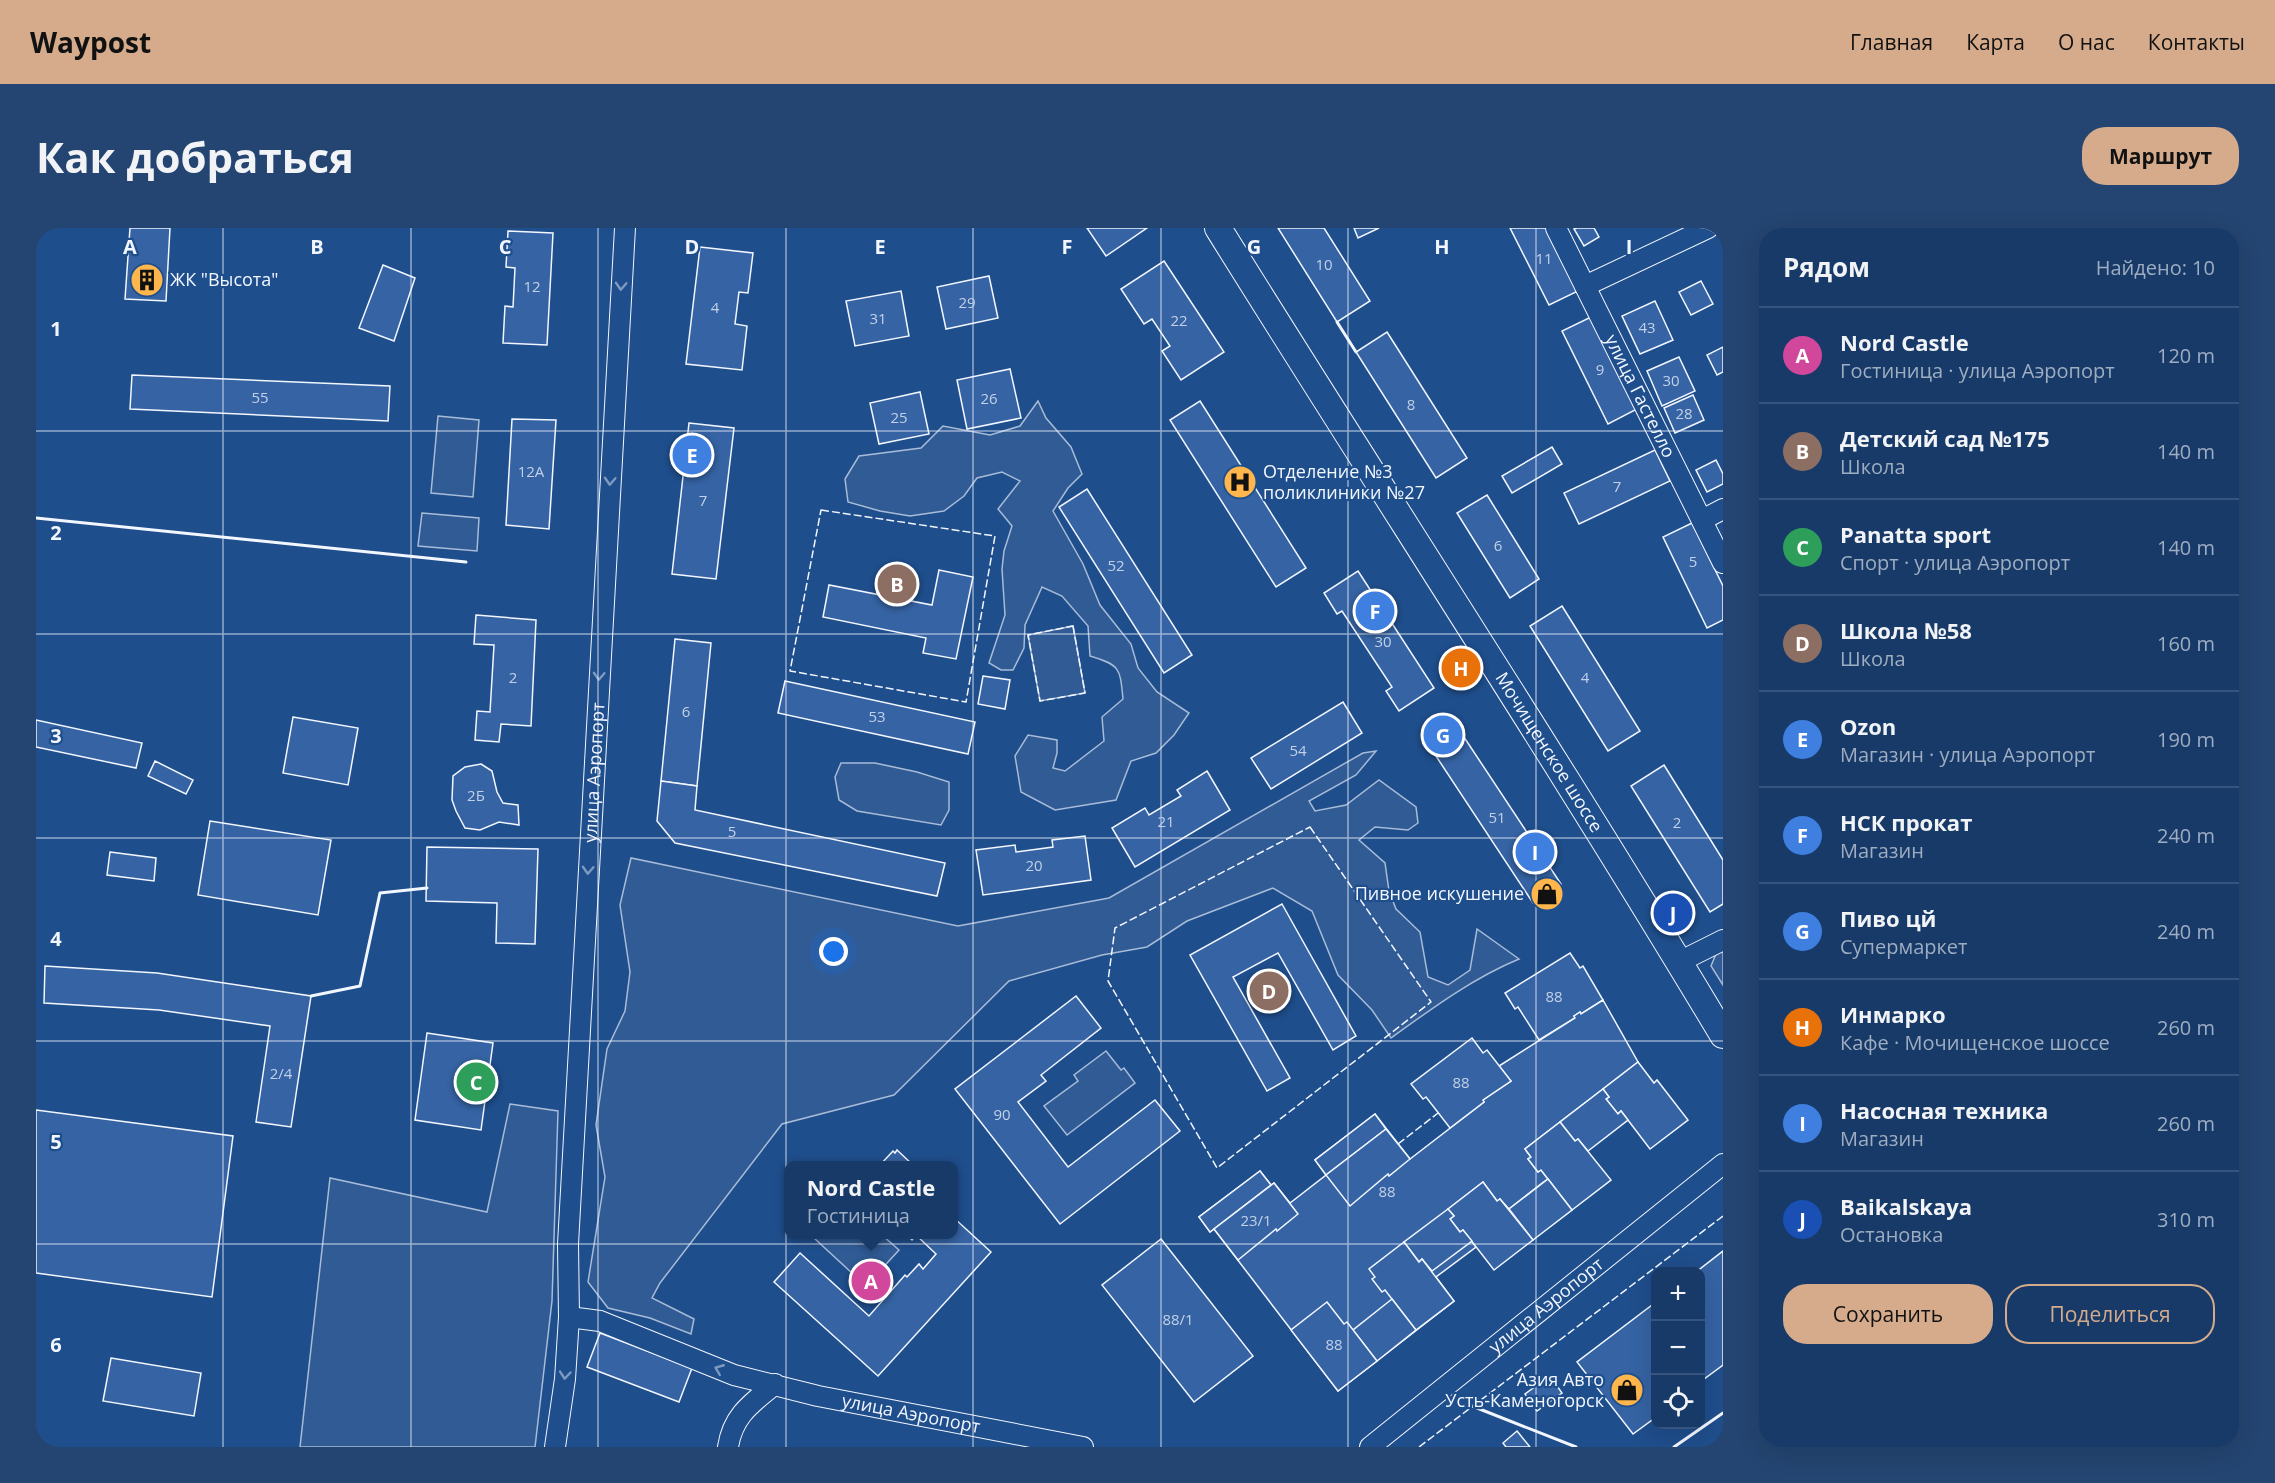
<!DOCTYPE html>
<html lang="ru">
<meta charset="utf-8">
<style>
:root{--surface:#173a69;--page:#244571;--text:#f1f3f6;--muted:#9eadc0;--line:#36547d;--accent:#d6ab8b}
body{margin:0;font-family:"Open Sans",sans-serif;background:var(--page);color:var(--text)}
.controls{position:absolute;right:18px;bottom:18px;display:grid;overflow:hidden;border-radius:12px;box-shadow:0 6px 24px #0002}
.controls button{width:54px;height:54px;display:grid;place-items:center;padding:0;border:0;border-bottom:2px solid var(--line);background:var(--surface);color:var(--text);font:30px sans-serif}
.you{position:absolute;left:798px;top:724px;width:21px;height:21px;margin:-15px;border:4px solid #fff;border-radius:50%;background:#1a73e8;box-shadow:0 0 0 9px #1a73e833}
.badge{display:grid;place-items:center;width:39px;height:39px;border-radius:50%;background:var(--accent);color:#fff;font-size:20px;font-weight:700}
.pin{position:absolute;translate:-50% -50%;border:3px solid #fff;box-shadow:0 2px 6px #0006}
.popup{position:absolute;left:748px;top:933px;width:174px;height:78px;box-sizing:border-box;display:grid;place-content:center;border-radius:12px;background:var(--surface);filter:drop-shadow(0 2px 4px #0005);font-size:20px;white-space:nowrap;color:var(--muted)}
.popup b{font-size:22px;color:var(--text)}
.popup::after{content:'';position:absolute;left:50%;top:100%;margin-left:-12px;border:12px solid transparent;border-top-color:var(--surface)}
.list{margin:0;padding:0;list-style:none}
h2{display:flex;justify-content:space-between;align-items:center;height:78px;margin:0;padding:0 24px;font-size:26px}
h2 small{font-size:20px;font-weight:400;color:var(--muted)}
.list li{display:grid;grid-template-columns:39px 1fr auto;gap:18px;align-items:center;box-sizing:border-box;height:96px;padding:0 24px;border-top:2px solid var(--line)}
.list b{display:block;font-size:22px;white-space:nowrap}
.list p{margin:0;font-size:20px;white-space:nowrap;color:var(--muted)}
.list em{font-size:20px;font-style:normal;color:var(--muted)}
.actions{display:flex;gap:12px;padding:18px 24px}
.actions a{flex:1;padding:14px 0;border:2px solid var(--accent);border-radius:24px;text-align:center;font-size:21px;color:var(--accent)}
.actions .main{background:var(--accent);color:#111}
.icon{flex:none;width:33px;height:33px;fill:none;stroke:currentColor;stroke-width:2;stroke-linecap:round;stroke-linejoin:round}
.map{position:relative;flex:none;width:1687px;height:1219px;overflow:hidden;border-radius:24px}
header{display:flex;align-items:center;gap:36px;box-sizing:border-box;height:84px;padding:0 30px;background:var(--accent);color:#111}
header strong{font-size:28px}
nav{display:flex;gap:33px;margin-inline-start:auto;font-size:21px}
.intro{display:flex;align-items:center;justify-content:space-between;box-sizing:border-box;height:144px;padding:0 36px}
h1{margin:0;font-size:42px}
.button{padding:15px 27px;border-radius:24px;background:var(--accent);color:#111;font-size:21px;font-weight:700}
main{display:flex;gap:36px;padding:0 36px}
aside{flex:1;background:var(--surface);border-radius:24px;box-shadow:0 6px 24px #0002}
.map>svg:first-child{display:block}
</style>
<header>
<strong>Waypost</strong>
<nav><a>Главная</a><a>Карта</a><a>О нас</a><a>Контакты</a></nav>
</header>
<div class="intro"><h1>Как добраться</h1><a class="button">Маршрут</a></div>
<main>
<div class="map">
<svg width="1687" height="1219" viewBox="0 0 1687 1219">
<rect width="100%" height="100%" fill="#1f4e8c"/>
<!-- green -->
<g fill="#305b95" stroke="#a8bbd7" stroke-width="1.5">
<path d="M 1002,173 L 1010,190 L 1035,219 L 1046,246 L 1032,260 L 1017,283 L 1047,336 L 1064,377 L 1095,416 L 1102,440 L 1121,464 L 1153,485 L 1138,507 L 1120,525 L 1095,533 L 1080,572 L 1019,582 L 985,564 L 979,528 L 992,507 L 1021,512 L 1021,525 L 1017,540 L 1029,543 L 1068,513 L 1066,489 L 1087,471 C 1084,441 1085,437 1054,428 L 1052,398 L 1026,368 L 1006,359 L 989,397 L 988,420 L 977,442 L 965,442 L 953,435 L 969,387 L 966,341 L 968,323 L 976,298 L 962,281 L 984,253 L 966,244 L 941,250 L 928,268 L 908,283 L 874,288 L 844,283 L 812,274 L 809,251 L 823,228 L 885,220 L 907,198 L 954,207 L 984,198 Z"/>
<polygon points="402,188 443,192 437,269 395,265"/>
<polygon points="386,285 443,290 441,323 382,318"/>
<polygon points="1037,398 1049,465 1004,473 992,407"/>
<path d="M 1340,523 L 1320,547 L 1273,573 L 1279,583 L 1310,577 L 1343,552 L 1380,579 L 1382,595 L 1372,602 L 1339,599 L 1323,612 L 1349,635 L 1353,663 L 1360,681 L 1384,704 L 1392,749 L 1412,757 L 1434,742 L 1441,701 L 1483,731 C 1437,750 1395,781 1355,810 L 1336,782 L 1302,747 L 1276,683 L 1237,660 L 1151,693 L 1111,719 L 1066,727 L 973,753 L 858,867 L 746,896 L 624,1055 L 616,1070 L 658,1091 L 655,1106 L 614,1090 L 572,1080 L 552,1054 L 569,949 L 560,897 L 571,821 L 589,783 L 594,744 L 584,677 L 595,630 L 922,698 L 1073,670 L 1327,525 Z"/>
<polygon points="805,535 839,535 881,544 913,554 913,582 905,597 821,583 803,572 799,549"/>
<polygon points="1687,719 1687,757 1675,738 1680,726"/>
<polygon points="1070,823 1085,842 1088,840 1099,855 1031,907 1008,878 1042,853 1038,847"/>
<polygon points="474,876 522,883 516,1073 499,1219 264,1219 294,950 451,984"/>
<polygon points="781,1007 846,1007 863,1022 830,1058 778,1010"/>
</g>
<!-- building -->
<g fill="#3563a3" stroke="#f2f6ff" stroke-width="1.5">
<polygon points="94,0 134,0 130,73 89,71"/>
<polygon points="1051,0 1111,0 1070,28"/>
<polygon points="1242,0 1288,0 1334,73 1301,94"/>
<polygon points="1318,0 1343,0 1322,10"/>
<polygon points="1474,0 1511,0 1542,63 1513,77"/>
<polygon points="1541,0 1558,0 1563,9 1548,18 1538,1"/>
<polygon points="472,3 517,5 511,117 467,115 469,78 477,79 479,40 470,39"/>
<polygon points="664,19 717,25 712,65 703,64 699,96 711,98 706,142 650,136"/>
<polygon points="1128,33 1188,124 1145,152 1126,123 1134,118 1116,91 1108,96 1085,61"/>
<polygon points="347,37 379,50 358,113 323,100"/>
<polygon points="953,48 962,90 910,101 901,59"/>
<polygon points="1665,53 1677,76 1655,87 1643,64"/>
<polygon points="865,63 873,108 819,118 810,73"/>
<polygon points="1619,73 1637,112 1604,126 1586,88"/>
<polygon points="1555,89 1601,181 1572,196 1526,103"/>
<polygon points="1351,104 1431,230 1400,250 1320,124"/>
<polygon points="1687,119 1687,144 1681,147 1671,127"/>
<polygon points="1643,129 1659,163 1626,178 1611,143"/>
<polygon points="974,141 985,190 931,201 921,152"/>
<polygon points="96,147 354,158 352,193 94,181"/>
<polygon points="884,164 893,206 843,216 834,175"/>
<polygon points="1657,167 1668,192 1639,205 1628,180"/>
<polygon points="1164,173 1270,340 1240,359 1134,192"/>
<polygon points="476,191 520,192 513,301 470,297"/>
<polygon points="653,195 698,200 680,351 636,346"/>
<polygon points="1516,219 1526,236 1476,265 1466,248"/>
<polygon points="1619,222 1634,253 1543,296 1528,265"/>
<polygon points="1680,232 1687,246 1687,256 1671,264 1660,242"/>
<polygon points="1051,261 1156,427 1128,445 1023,279"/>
<polygon points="1451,267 1503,351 1474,370 1421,285"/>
<polygon points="1656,295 1687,358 1687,392 1671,400 1627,309"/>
<polygon points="903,342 937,349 920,431 887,425 890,410 787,389 793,357 896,377"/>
<polygon points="1322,343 1398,460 1363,483 1350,463 1356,459 1306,383 1301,386 1288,365"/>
<polygon points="1526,378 1604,503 1572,523 1494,398"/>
<polygon points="440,387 500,392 495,498 465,496 463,514 439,512 441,483 454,484 458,417 438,416"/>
<polygon points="639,411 675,415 661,558 625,553"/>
<polygon points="947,448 974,452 969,481 942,476"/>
<polygon points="749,453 939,494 932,526 742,485"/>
<polygon points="1307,474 1326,505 1235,561 1215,530"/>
<polygon points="257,489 322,500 312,557 247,545"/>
<polygon points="0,492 106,515 100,540 0,519"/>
<polygon points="1417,492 1424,503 1396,522 1389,511"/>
<polygon points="1424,503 1525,656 1497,675 1396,522"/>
<polygon points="119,533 157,552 150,566 112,548"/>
<polygon points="445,536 456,543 461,564 467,575 482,577 483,597 463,594 444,602 429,600 420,583 416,572 417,548 429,539"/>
<polygon points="1628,537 1687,632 1687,676 1674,684 1595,558"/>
<polygon points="1171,543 1194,582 1099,639 1076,600 1109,580 1113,587 1145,568 1141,562"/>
<polygon points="625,553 661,558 659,582 909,635 901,668 639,615 621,593"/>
<polygon points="174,593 295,612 282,687 162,667"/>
<polygon points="1049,608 1055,652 947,667 940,622 979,617 980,624 1017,619 1016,612"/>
<polygon points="391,619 502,621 499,716 460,715 461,675 390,673"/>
<polygon points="74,624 120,630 118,653 71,647"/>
<polygon points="1246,676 1320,808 1297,822 1242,725 1197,749 1254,850 1231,863 1154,727"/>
<polygon points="1534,725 1544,740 1547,738 1567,772 1545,786 1544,784 1538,788 1539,790 1503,812 1482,779 1479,781 1469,765"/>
<polygon points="9,738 121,745 275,768 255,899 220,894 234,798 123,782 8,775"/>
<polygon points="1040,768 1065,800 1005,847 1010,853 982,874 1032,939 1119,872 1144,903 1024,996 919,861"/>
<polygon points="1567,772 1602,834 1489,921 1495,929 1492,931 1502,944 1505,942 1512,951 1506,955 1473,981 1464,971 1461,973 1447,954 1412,981 1418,988 1414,991 1424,1004 1427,1002 1440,1019 1400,1049 1418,1073 1302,1163 1178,1001 1174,1004 1163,989 1224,943 1235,957 1238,955 1254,975 1290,947 1279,932 1339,886 1374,931 1448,874 1447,872 1475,853 1463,838 1539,790 1538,788 1544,784 1545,786"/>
<polygon points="391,805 457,815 445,902 379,892"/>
<polygon points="1436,810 1447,825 1451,822 1475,853 1447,872 1448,874 1414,900 1390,869 1387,871 1375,856"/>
<polygon points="1602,834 1618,855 1621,852 1652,892 1614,921 1585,883 1582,886 1570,871 1573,869 1567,861"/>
<polygon points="1567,861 1573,869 1570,871 1582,886 1585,883 1592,892 1552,923 1542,911 1539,913 1524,894"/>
<polygon points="0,882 197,908 176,1069 0,1045"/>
<polygon points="1339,886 1350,901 1290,947 1279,932"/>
<polygon points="1524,894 1539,913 1542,911 1575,952 1536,982 1505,942 1502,944 1492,931 1495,929 1489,921"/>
<polygon points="1350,901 1374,931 1353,948 1352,946 1314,978 1290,947"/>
<polygon points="861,922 878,938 843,938 857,923 859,925"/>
<polygon points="1224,943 1235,957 1174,1004 1163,989"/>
<polygon points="1512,951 1536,982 1497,1012 1473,981"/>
<polygon points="1447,954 1461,973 1464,971 1497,1012 1458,1042 1427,1002 1424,1004 1414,991 1418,988 1412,981"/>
<polygon points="1238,955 1262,986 1241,1003 1240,1001 1202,1032 1178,1001"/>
<polygon points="1412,981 1418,988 1414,991 1424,1004 1427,1002 1436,1013 1396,1043 1386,1031 1383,1034 1368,1014"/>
<polygon points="918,990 955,1024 842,1148 738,1054 764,1025 833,1088 869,1047 871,1049 883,1036 887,1041 900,1026 880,1007 876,1012 870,1006 918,1006"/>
<polygon points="1125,1011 1217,1128 1158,1174 1066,1057"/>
<polygon points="1368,1014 1383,1034 1386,1031 1418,1073 1380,1102 1349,1062 1346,1064 1336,1051 1339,1049 1333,1041"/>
<polygon points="1687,1023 1687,1137 1664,1154 1664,1044 1660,1044"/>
<polygon points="1356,1071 1380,1102 1341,1133 1317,1102"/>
<polygon points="1291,1074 1308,1096 1311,1094 1341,1133 1302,1163 1255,1102"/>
<polygon points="1620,1074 1620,1189 1597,1206 1541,1134"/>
<polygon points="564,1105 656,1140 643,1174 551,1139"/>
<polygon points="75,1130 165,1145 158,1188 67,1173"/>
<polygon points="1514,1148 1526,1165 1501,1183 1489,1166"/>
<polygon points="1481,1203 1494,1219 1470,1219 1467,1215"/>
</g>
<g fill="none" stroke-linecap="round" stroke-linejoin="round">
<!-- minor casing -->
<g stroke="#f2f6ff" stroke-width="22">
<g id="minor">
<path id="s1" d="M 1520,0 L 1687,335"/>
<polyline points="1549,58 1672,0"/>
<polyline points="1666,292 1687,281"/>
<polyline points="1643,734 1687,712"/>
<path id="s2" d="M 533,1089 L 564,1093 L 698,1147 L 782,1168 L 1047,1219"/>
<path id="s3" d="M 519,1219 L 529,1151 L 533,1089 L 532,1016 L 589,0"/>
<path d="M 692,1219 C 697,1187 716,1175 739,1156"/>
<path id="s4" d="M 1334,1219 L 1687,936"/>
</g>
</g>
<!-- major casing -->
<g stroke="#f2f6ff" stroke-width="28">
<g id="major">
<path id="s5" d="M 1182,0 C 1350,270 1524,535 1687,807"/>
</g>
</g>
<!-- minor -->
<use href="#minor" stroke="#1f4e8c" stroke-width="20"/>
<!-- major -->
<use href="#major" stroke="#1f4e8c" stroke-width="26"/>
<!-- fence -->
<g stroke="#f2f6ff" stroke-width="1.5" stroke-dasharray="8 3" stroke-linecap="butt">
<polygon points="785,282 959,308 930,474 754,443"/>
<polygon points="1037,398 1049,465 1004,473 992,407"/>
<polygon points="1274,599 1395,774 1181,940 1072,753 1079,700"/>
<polyline points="1362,916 1402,885"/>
<polyline points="1383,1219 1687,988"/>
</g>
<!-- wall -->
<g stroke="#f2f6ff" stroke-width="3">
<polyline points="1301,94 1320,124"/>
<polyline points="0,290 430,334"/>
<polyline points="275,768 324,758 344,665 391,660"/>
<polyline points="1436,1178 1540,1219"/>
<polyline points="1638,1219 1687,1185"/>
</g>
</g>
<!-- one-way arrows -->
<defs><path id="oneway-chevron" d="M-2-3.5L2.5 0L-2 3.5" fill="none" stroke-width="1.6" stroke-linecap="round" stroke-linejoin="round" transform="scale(1.5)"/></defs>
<g stroke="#7e9ac0">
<use href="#oneway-chevron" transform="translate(585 58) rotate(93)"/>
<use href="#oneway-chevron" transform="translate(574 253) rotate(93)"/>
<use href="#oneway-chevron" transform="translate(563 448) rotate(93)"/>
<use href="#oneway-chevron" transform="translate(552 642) rotate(93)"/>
<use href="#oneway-chevron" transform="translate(683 1141) rotate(-158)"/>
<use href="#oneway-chevron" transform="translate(529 1147) rotate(95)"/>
</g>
<!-- grid -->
<path fill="none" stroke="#f2f6ff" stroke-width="1.5" stroke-opacity="0.55" d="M 187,0 L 187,1219M 375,0 L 375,1219M 562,0 L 562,1219M 750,0 L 750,1219M 937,0 L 937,1219M 1125,0 L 1125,1219M 1312,0 L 1312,1219M 1500,0 L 1500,1219M 0,203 L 1687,203M 0,406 L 1687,406M 0,610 L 1687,610M 0,813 L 1687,813M 0,1016 L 1687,1016"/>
<!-- icons -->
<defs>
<g id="building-disc" transform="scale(1.725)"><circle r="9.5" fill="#ffb74d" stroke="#1f4e8c"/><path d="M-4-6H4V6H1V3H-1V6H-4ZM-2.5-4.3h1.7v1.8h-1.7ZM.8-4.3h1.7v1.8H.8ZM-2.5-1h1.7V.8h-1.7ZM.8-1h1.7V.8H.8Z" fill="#111"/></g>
<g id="hospital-disc" transform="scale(1.725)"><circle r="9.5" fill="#ffb74d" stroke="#1f4e8c"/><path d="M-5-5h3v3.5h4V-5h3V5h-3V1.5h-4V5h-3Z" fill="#111"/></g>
<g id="shop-disc" transform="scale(1.725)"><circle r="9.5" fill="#ffb74d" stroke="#1f4e8c"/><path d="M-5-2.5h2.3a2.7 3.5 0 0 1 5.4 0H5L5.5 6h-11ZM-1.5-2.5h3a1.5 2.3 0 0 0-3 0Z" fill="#111"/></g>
</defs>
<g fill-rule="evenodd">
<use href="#building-disc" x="111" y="52"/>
<use href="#hospital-disc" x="1204" y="254"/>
<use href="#shop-disc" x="1511" y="666"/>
<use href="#shop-disc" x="1591" y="1162"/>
</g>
<g text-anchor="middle" stroke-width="4.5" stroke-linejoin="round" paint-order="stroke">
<!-- number labels -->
<g font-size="15" fill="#c3d1e8">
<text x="1508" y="36">11</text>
<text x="1288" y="42">10</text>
<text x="496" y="64">12</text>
<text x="931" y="80">29</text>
<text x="679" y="85">4</text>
<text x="842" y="96">31</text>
<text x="1143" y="98">22</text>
<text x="1611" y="105">43</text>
<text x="1564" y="147">9</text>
<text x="1635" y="158">30</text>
<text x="224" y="175">55</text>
<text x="953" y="176">26</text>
<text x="1375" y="182">8</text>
<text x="1648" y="191">28</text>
<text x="863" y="195">25</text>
<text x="495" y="249">12А</text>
<text x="1581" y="264">7</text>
<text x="667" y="278">7</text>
<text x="1462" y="323">6</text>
<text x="1657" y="339">5</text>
<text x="1080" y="343">52</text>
<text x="1347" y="419">30</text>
<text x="477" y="455">2</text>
<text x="1549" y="455">4</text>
<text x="650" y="489">6</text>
<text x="841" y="494">53</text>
<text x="1262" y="528">54</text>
<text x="440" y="573">2Б</text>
<text x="1461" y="595">51</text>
<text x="1130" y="599">21</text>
<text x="1641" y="600">2</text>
<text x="696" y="609">5</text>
<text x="998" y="643">20</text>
<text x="1518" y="774">88</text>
<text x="245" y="851">2/4</text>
<text x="1425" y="860">88</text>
<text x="966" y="892">90</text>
<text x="1351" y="969">88</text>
<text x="1220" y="998">23/1</text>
<text x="1142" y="1097">88/1</text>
<text x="1298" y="1122">88</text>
</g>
<!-- poi labels -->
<g font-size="18" fill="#f2f6ff" stroke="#1f4e8c" text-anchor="start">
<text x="134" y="58">ЖК "Высота"</text>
<text x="1227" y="250">Отделение №3<tspan x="1227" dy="21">поликлиники №27</tspan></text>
<text x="1488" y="672" text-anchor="end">Пивное искушение</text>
<text x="1568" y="1158" text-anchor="end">Азия Авто<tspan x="1568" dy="21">Усть-Каменогорск</tspan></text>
</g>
<!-- street labels -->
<g font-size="18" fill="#f2f6ff" stroke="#1f4e8c">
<text dy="6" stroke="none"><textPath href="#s1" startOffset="188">улица Гастелло</textPath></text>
<text dy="6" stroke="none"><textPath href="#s5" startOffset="620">Мочищенское шоссе</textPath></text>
<text dy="6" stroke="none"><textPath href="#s3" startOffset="676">улица Аэропорт</textPath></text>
<text dy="6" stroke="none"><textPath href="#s4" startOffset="226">улица Аэропорт</textPath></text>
<text dy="6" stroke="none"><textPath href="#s2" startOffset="357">улица Аэропорт</textPath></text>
</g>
</g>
<g font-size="20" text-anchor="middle" font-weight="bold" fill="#f2f6ff" stroke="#1f4e8c" stroke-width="4.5" stroke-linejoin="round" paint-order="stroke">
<text x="94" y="26">A</text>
<text x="281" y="26">B</text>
<text x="469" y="26">C</text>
<text x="656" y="26">D</text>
<text x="844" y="26">E</text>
<text x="1031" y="26">F</text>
<text x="1218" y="26">G</text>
<text x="1406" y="26">H</text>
<text x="1593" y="26">I</text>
<text x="20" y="108">1</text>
<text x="20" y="312">2</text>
<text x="20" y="515">3</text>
<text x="20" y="718">4</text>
<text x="20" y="921">5</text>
<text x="20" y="1124">6</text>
</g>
</svg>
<div class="controls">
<button>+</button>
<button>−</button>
<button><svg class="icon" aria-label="locate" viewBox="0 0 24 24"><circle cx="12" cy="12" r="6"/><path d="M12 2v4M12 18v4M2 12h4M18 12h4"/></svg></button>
</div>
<div class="you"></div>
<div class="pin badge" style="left:835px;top:1053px;background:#d1479c">A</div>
<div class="popup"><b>Nord Castle</b>Гостиница</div>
<div class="pin badge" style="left:861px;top:356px;background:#8d6e63">B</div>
<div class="pin badge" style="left:440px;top:854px;background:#2e9e5b">C</div>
<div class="pin badge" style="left:1233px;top:763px;background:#8d6e63">D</div>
<div class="pin badge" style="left:656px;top:227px;background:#3f7fe0">E</div>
<div class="pin badge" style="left:1339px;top:383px;background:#3f7fe0">F</div>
<div class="pin badge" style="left:1407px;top:507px;background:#3f7fe0">G</div>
<div class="pin badge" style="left:1425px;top:440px;background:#e8710a">H</div>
<div class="pin badge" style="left:1499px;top:624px;background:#3f7fe0">I</div>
<div class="pin badge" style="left:1637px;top:685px;background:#1a4fb4">J</div>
</div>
<aside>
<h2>Рядом<small>Найдено: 10</small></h2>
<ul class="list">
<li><span class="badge" style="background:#d1479c">A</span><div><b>Nord Castle</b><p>Гостиница · улица Аэропорт</p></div><em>120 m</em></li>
<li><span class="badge" style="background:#8d6e63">B</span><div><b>Детский сад №175</b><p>Школа</p></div><em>140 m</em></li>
<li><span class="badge" style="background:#2e9e5b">C</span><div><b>Panatta sport</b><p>Спорт · улица Аэропорт</p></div><em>140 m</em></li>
<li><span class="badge" style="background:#8d6e63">D</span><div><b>Школа №58</b><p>Школа</p></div><em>160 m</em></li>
<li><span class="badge" style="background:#3f7fe0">E</span><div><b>Ozon</b><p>Магазин · улица Аэропорт</p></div><em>190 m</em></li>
<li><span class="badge" style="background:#3f7fe0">F</span><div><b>НСК прокат</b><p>Магазин</p></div><em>240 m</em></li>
<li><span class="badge" style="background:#3f7fe0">G</span><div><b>Пиво цй</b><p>Супермаркет</p></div><em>240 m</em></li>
<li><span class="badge" style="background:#e8710a">H</span><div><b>Инмарко</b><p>Кафе · Мочищенское шоссе</p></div><em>260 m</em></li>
<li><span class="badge" style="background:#3f7fe0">I</span><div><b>Насосная техника</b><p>Магазин</p></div><em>260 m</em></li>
<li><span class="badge" style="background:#1a4fb4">J</span><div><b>Baikalskaya</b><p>Остановка</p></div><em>310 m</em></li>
</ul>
<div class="actions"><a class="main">Сохранить</a><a>Поделиться</a></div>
</aside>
</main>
